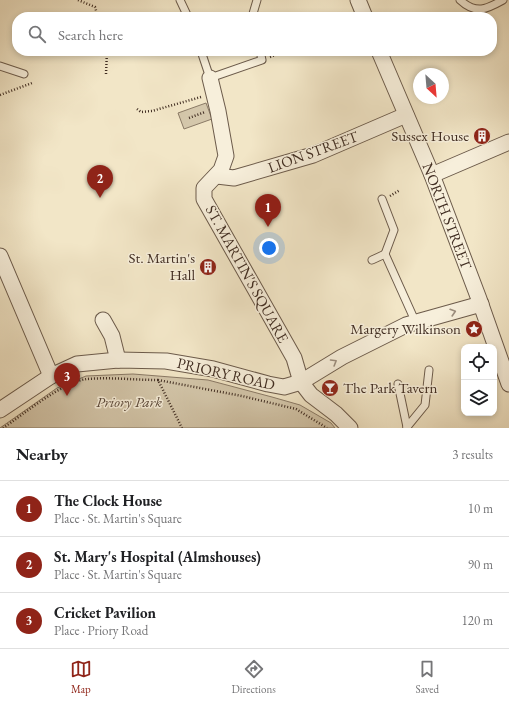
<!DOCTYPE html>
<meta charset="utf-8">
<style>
:root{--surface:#fff;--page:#f6f6f6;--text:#202124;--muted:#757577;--line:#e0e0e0;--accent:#8f2418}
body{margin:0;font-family:"EB Garamond",serif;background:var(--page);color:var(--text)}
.controls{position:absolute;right:12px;bottom:12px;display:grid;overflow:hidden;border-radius:8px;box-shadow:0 2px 6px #0003}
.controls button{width:36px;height:36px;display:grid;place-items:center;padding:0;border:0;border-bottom:1px solid var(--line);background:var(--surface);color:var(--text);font:20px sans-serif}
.compass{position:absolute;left:413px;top:68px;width:36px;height:36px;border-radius:50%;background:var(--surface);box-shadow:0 2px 6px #0003;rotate:154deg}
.you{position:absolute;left:269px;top:248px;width:14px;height:14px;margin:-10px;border:3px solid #fff;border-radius:50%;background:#1a73e8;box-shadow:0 0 0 6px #1a73e833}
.badge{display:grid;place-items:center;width:26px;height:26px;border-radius:50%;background:var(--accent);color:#fff;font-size:13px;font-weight:700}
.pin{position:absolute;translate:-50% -33px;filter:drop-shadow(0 1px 2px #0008)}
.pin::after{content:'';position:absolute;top:21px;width:14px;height:12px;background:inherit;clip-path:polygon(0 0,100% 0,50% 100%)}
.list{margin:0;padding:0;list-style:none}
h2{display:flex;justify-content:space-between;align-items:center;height:52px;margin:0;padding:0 16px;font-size:17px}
h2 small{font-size:13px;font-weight:400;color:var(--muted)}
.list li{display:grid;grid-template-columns:26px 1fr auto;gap:12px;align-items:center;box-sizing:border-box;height:56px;padding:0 16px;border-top:1px solid var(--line)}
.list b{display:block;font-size:15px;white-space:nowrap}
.list p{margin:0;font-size:13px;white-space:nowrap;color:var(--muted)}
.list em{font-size:13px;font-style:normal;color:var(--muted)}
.icon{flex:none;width:22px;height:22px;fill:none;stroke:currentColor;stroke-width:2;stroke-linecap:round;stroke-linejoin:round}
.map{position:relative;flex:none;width:509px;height:428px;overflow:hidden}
.search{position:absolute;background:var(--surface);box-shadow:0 2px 6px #0003;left:12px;right:12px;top:12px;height:44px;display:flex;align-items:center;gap:10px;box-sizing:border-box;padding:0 14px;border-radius:16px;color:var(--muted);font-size:15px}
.sheet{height:220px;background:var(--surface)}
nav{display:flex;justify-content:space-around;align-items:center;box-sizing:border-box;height:56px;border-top:1px solid var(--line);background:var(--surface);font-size:11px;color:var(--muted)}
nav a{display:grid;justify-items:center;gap:2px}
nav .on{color:var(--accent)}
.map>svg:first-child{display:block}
</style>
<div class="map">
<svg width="509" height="428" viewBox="0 0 509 428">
<rect width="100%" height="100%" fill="#f2e6c7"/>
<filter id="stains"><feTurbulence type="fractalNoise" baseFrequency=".005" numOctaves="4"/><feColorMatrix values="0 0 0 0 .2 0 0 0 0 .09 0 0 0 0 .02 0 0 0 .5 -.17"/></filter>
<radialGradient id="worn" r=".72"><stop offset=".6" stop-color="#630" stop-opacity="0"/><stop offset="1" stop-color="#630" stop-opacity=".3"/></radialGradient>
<!-- green -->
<g fill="#d4c7ab" stroke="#8a7a66">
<polygon points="206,103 212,119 184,129 178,113"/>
<polygon points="133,374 208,380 272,397 300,405 331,423 335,428 0,428 57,388 86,376"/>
</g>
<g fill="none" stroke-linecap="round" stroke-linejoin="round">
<!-- lane casing -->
<g stroke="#6c5b4b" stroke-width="9">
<g id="lane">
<polyline points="180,0 188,17"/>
<path d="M 460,0 C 476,15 487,9 503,0"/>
<polyline points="252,17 257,0"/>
<polyline points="201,51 210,78 262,60 260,51"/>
<polyline points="0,66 24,74"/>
<polyline points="382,199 394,230 385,254"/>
<polyline points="372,260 385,254 416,323"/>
<polyline points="398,384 407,427"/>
<polyline points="407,427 425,405 429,370"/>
</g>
</g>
<!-- street casing -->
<g stroke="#6c5b4b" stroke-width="17">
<g id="street">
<polyline points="358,0 365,17"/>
<polyline points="379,51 432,175 479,299 509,384"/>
<polyline points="210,78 218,111 226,156 221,170 204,188 204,199 294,358 301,382 311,395 336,414 350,428"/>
<polyline points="432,175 509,142"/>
<polyline points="217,176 234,178 313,155 406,115"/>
<polyline points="0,256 51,376"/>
<polyline points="103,320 112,336 118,360"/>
<polyline points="0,410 51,376 77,364 118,360 166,361 213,369 268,384 284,387 301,382 342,357 406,325 481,304"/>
</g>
</g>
<!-- path -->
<g stroke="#402d22" stroke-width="2.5" stroke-dasharray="1 2" stroke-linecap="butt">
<polyline points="78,0 95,7 98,17"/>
<polyline points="270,57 285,51"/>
<polyline points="106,74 107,51"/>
<polyline points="0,95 32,83"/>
<polyline points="137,109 141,112 152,111 201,97"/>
<polyline points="189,118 205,112"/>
<polyline points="390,196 400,190"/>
<polyline points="158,380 242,396 296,409 327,428"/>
<path d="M 3,428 C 24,414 62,382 87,379 C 110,377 135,380 158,380 L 182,428"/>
</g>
<!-- lane -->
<use href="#lane" stroke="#f7efdb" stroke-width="7"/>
<!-- street -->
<use href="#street" stroke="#f7efdb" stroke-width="15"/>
</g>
<!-- one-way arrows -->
<defs><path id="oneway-chevron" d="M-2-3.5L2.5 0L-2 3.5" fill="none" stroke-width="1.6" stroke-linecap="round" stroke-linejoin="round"/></defs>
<g stroke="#9c8e7e">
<use href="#oneway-chevron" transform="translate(453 312) rotate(-17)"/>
<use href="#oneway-chevron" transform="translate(334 362) rotate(-31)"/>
</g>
<!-- icons -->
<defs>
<g id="building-disc" transform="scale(0.9)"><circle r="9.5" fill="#8f2418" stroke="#f7efdb"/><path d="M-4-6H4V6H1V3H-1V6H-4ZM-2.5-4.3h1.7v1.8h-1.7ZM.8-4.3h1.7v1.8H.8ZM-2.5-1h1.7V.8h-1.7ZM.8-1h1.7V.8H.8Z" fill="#fff"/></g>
<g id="sight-disc" transform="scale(0.9)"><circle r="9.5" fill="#8f2418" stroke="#f7efdb"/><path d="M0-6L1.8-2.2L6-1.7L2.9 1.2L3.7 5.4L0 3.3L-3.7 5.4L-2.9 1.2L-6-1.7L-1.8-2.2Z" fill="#fff"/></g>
<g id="bar-disc" transform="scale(0.9)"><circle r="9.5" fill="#8f2418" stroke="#f7efdb"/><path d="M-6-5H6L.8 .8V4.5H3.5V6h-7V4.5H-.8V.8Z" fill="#fff"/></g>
</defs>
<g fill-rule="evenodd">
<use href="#building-disc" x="482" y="136"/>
<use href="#building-disc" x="208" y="267"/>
<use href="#sight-disc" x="474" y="329"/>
<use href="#bar-disc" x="330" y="388"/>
</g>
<g text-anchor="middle" stroke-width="3" stroke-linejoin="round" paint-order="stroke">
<!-- poi labels -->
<g font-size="15" fill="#402d22" stroke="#f7efdb" text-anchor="end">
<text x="469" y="141">Sussex House</text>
<text x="195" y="263">St. Martin's<tspan x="195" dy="17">Hall</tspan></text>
<text x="461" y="334">Margery Wilkinson</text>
<text x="343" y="393" text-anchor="start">The Park Tavern</text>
</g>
<!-- street labels -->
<g font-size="15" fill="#402d22" stroke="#f7efdb">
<text transform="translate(313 152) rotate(-20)" y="5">LION STREET</text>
<text transform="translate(447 216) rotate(69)" y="5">NORTH STREET</text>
<text transform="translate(247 274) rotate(61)" y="5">ST. MARTIN'S SQUARE</text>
<text transform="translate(226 374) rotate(13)" y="5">PRIORY ROAD</text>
</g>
<!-- park labels -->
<g font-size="15" font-style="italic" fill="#5e4c3d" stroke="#f7efdb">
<text x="129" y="407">Priory Park</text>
</g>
</g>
<rect width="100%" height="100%" filter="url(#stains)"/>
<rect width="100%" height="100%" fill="url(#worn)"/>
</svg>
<div class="controls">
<button><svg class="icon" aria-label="locate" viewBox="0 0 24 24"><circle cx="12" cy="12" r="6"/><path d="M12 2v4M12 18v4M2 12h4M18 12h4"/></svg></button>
<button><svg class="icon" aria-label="layers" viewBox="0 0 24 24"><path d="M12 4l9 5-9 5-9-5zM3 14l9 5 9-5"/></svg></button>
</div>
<svg class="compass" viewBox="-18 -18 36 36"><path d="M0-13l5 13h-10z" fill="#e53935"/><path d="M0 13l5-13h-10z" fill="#757577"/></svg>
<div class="you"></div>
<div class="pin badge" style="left:268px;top:227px">1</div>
<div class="pin badge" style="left:100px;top:198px">2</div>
<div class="pin badge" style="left:67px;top:396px">3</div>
<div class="search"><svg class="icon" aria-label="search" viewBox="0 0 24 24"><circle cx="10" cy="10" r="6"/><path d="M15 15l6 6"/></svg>Search here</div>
</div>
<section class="sheet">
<h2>Nearby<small>3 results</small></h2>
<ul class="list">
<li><span class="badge">1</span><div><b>The Clock House</b><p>Place · St. Martin's Square</p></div><em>10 m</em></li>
<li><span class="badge">2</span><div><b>St. Mary's Hospital (Almshouses)</b><p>Place · St. Martin's Square</p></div><em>90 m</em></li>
<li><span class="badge">3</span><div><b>Cricket Pavilion</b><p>Place · Priory Road</p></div><em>120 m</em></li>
</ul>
</section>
<nav>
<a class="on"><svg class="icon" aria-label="map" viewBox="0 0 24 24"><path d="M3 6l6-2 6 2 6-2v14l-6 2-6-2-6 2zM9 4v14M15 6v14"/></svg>Map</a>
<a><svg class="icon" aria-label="directions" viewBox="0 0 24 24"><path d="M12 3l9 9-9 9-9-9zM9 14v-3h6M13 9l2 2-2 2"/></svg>Directions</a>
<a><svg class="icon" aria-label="saved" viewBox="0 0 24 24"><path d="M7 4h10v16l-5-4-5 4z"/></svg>Saved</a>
</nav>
